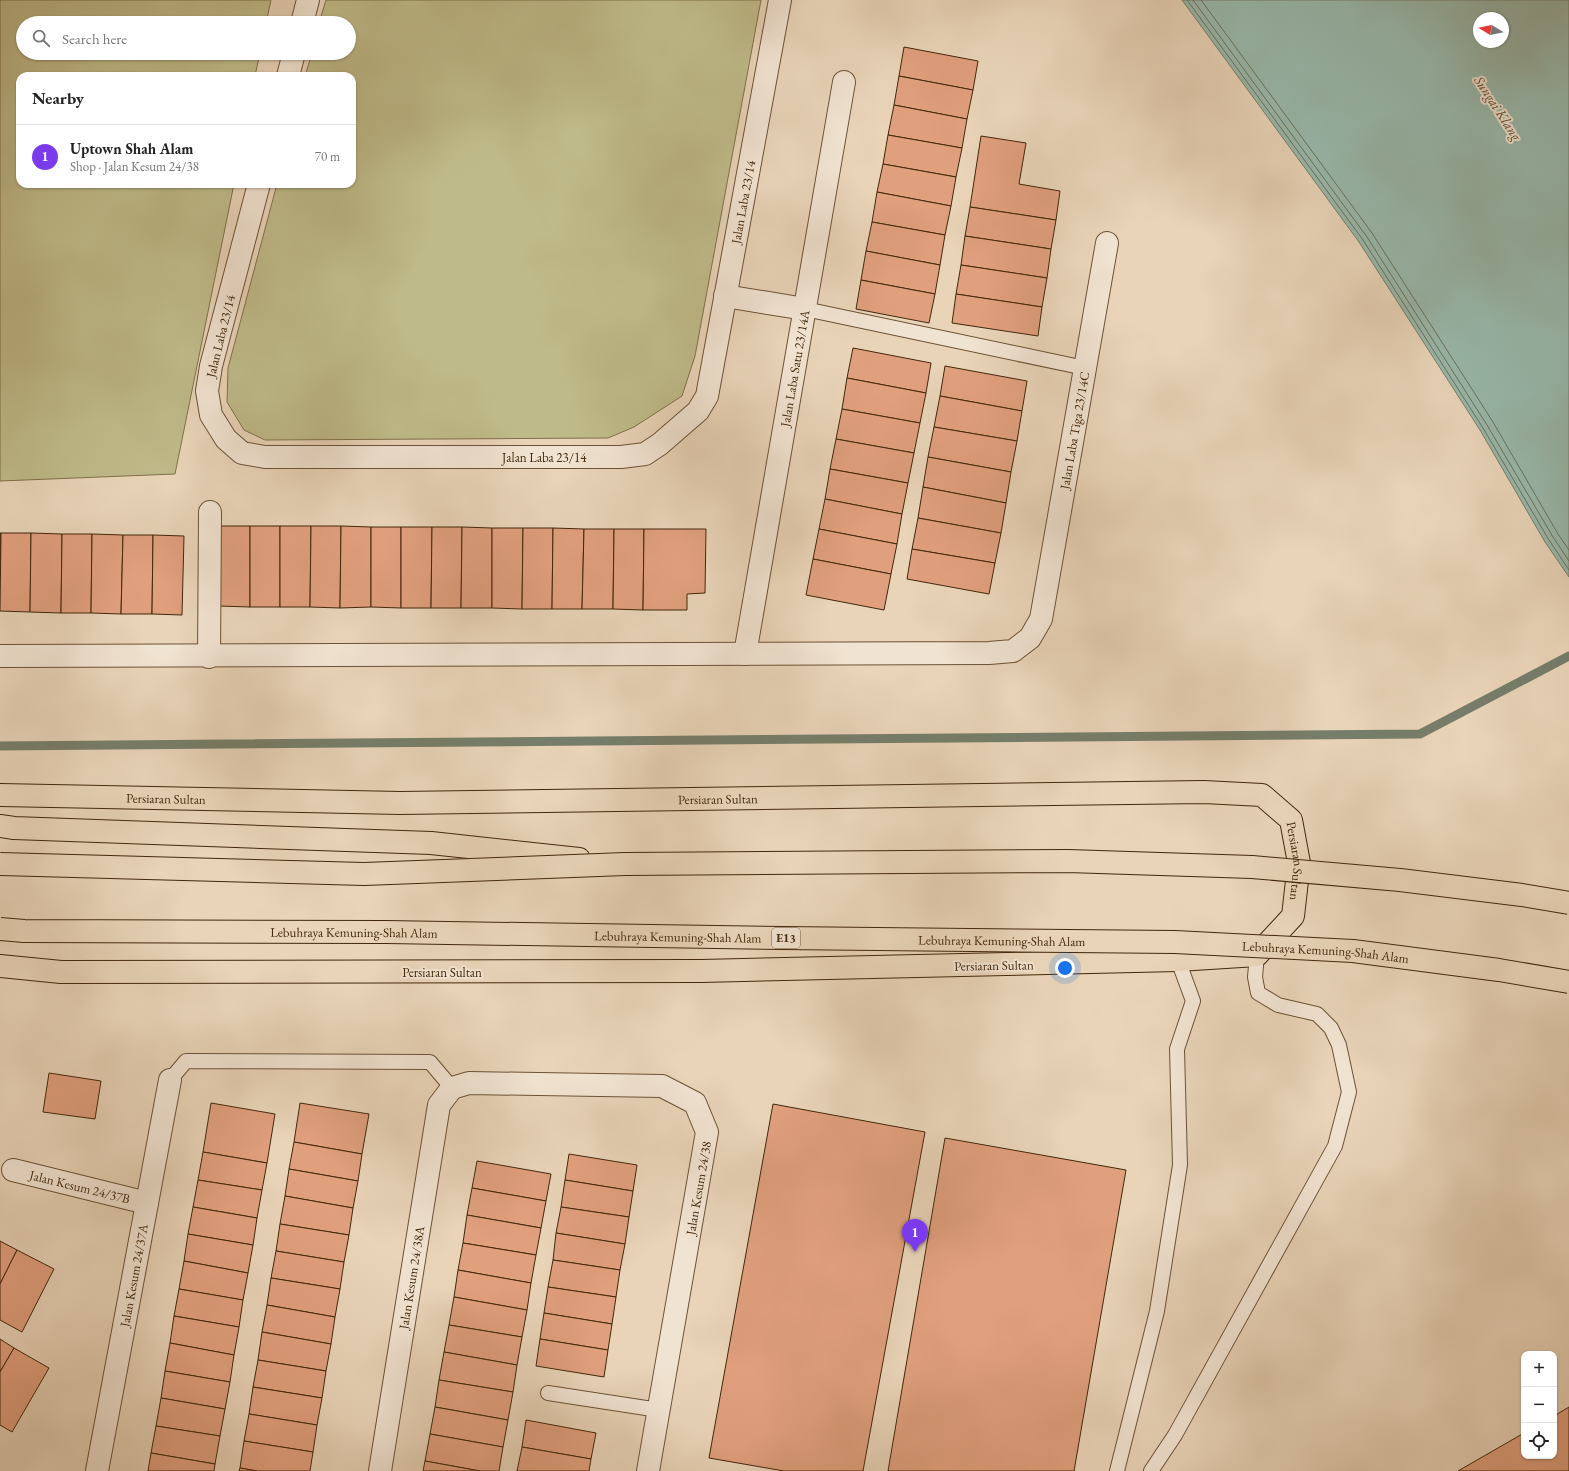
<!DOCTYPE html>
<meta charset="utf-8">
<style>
:root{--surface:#fff;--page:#f2f2f2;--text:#222;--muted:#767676;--line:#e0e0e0;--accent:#7c3aed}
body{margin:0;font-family:"EB Garamond",serif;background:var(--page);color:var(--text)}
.controls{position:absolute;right:12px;bottom:12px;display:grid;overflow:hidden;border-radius:8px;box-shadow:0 1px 3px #0004}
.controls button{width:36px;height:36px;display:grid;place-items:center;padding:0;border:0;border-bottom:1px solid var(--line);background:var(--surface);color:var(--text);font:20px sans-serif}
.compass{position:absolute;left:1473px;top:12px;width:36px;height:36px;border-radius:50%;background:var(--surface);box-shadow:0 1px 3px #0004;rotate:280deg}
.you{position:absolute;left:1065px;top:968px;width:14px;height:14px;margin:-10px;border:3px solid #fff;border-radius:50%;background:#1a73e8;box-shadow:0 0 0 6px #1a73e833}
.badge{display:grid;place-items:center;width:26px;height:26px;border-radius:50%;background:var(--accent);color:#fff;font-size:13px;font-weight:700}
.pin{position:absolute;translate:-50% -33px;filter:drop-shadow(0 1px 2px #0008)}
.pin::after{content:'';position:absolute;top:21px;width:14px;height:12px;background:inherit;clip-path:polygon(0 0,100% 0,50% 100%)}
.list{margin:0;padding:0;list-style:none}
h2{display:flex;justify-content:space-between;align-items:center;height:52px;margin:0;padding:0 16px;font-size:17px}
h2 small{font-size:13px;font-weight:400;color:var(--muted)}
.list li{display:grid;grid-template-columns:26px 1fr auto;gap:12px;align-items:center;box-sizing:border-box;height:64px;padding:0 16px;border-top:1px solid var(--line)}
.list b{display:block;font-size:15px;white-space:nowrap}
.list p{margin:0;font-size:13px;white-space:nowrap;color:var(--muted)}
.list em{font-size:13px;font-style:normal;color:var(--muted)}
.icon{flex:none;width:22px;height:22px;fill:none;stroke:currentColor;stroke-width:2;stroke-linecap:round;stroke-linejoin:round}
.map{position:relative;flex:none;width:1569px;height:1471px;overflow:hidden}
.search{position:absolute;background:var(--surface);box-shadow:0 1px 3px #0004;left:16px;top:16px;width:340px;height:44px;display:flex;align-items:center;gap:10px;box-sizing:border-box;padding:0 14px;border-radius:22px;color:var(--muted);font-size:15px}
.panel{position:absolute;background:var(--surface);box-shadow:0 1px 3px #0004;left:16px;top:72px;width:340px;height:116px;border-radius:12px}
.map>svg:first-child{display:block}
</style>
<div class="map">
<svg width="1569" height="1471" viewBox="0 0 1569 1471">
<rect width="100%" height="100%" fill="#e9d4b8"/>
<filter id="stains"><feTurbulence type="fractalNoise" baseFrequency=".005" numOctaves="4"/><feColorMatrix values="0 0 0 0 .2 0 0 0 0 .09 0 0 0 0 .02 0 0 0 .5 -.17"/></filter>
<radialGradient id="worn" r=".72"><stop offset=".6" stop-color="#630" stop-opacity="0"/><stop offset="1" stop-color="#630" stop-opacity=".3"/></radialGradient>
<!-- green -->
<g fill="#bfba89" stroke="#80704a">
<polygon points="0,0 271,0 266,23 23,23 23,53 260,53 255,76 20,76 20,184 234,184 175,474 0,481"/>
<polygon points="326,0 761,0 695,356 682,396 634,427 608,438 265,440 244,430 227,402 228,368 277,184 352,184 352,76 305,76 312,53 349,53 349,23 319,23"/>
</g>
<!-- water -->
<path fill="#98b8ab" stroke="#767e6b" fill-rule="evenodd" d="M 1182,0 L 1569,0 L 1569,577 L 1545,542 L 1480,430 L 1359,242 ZM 1479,18 L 1503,18 L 1503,42 L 1479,42 Z"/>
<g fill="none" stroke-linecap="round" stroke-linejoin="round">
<!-- shore -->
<g stroke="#6d705a" stroke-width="1">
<polyline points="1187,0 1363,240 1483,428 1549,540 1569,570"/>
<polyline points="1193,0 1367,237 1487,425 1553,537 1569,561"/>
<polyline points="1201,0 1372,233 1493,422 1558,534 1569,550"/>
</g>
<!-- stream -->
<polyline stroke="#767e6b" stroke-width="9" points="0,746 1420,734 1569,656"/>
</g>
<!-- building -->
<g fill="#e09f7d" stroke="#42270a">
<polygon points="904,47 978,61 973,90 899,76"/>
<polygon points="899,76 973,90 967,119 894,105"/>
<polygon points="894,105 967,119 962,148 888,135"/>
<polygon points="888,135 962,148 956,177 883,164"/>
<polygon points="981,136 1026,143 1019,184 1060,191 1056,220 970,207"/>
<polygon points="883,164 956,177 951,206 877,192"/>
<polygon points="877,192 951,206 945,235 872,222"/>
<polygon points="970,207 1056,220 1051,249 965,236"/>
<polygon points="872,222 945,235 940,265 866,251"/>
<polygon points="965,236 1051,249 1047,278 961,265"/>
<polygon points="866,251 940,265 935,294 861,280"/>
<polygon points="961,265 1047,278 1042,307 956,294"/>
<polygon points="861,280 935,294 929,323 856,309"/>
<polygon points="956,294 1042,307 1038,336 952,323"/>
<polygon points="853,348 931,363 926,393 847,378"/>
<polygon points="945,366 1027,381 1022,411 940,396"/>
<polygon points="847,378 926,393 920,423 842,409"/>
<polygon points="940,396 1022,411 1017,441 934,427"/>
<polygon points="842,409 920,423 914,453 836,439"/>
<polygon points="934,427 1017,441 1011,472 928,457"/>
<polygon points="836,439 914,453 908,483 830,469"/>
<polygon points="928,457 1011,472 1006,503 923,487"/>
<polygon points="830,469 908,483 902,514 825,499"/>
<polygon points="923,487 1006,503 1001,533 918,518"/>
<polygon points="825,499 902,514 897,544 819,529"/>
<polygon points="918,518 1001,533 995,563 912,549"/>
<polygon points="220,526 250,526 250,607 219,606"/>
<rect x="250" y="526" width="30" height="81"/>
<polygon points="280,526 311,526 310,607 280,607"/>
<polygon points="311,526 341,526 340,608 310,607"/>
<polygon points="341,526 371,527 371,607 340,608"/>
<polygon points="371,527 401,527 401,608 371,607"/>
<polygon points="401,527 432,527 431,608 401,608"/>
<polygon points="432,527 462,527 461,608 431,608"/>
<polygon points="462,527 492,528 492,608 461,608"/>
<polygon points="492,528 523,528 522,609 492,608"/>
<polygon points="523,528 553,528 552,609 522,609"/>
<polygon points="553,528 584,529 582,609 552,609"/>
<polygon points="584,529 614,529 613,609 582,609"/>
<polygon points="614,529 644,529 643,610 613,609"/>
<polygon points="644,529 706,529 705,593 687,594 687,610 643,610"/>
<polygon points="819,529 897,544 891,574 813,559"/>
<polygon points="0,533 1,533 0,576"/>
<polygon points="1,533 31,533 30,612 0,611"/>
<polygon points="31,533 62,534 61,613 30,612"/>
<polygon points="62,534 92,534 91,613 61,613"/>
<polygon points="92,534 123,535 121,614 91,613"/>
<polygon points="123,535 153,535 152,614 121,614"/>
<polygon points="153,535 184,536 182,615 152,614"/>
<polygon points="912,549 995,563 989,594 907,579"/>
<polygon points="813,559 891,574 884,610 806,595"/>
<polygon points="49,1073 101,1081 95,1119 43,1112"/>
<polygon points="211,1103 275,1114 267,1163 203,1152"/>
<polygon points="300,1103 369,1114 362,1154 294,1142"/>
<polygon points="773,1104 925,1132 863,1471 784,1471 709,1458"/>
<polygon points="945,1138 1126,1170 1074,1471 888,1471"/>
<polygon points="294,1142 362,1154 358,1181 289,1169"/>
<polygon points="203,1152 267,1163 262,1190 198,1180"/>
<polygon points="569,1154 637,1165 633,1191 565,1180"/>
<polygon points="477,1161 551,1174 546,1201 472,1188"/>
<polygon points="289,1169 358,1181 353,1208 285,1196"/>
<polygon points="198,1180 262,1190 257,1218 193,1207"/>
<polygon points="565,1180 633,1191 629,1217 561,1207"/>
<polygon points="472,1188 546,1201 541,1228 467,1215"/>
<polygon points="285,1196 353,1208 349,1235 280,1224"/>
<polygon points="193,1207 257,1218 253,1245 188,1234"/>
<polygon points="561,1207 629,1217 625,1244 556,1233"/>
<polygon points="467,1215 541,1228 536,1255 463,1243"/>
<polygon points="280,1224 349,1235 344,1262 276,1251"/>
<polygon points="556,1233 625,1244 620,1270 553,1260"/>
<polygon points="188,1234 253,1245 248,1273 184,1261"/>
<polygon points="0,1241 17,1250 0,1284"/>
<polygon points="463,1243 536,1255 531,1283 458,1270"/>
<polygon points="17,1250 54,1269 22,1332 0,1320 0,1284"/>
<polygon points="276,1251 344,1262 340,1289 271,1278"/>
<polygon points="553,1260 620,1270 616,1297 548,1287"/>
<polygon points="184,1261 248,1273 243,1300 179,1289"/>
<polygon points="458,1270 531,1283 527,1310 454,1297"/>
<polygon points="271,1278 340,1289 335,1317 267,1305"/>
<polygon points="548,1287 616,1297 612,1324 544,1313"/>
<polygon points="179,1289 243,1300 239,1327 174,1316"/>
<polygon points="454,1297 527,1310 522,1337 449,1325"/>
<polygon points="267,1305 335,1317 331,1344 262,1332"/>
<polygon points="544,1313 612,1324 608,1350 540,1339"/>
<polygon points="174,1316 239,1327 234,1355 170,1343"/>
<polygon points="449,1325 522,1337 517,1365 444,1352"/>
<polygon points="262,1332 331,1344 326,1371 258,1360"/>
<polygon points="0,1339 14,1348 0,1372"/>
<polygon points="540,1339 608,1350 604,1377 536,1366"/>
<polygon points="170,1343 234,1355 230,1382 165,1371"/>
<polygon points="14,1348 49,1368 12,1432 0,1425 0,1372"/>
<polygon points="444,1352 517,1365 513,1392 439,1380"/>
<polygon points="258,1360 326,1371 322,1398 253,1387"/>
<polygon points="165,1371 230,1382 225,1409 161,1398"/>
<polygon points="439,1380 513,1392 508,1420 435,1407"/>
<polygon points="253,1387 322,1398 317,1425 249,1414"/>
<polygon points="161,1398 225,1409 220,1436 156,1426"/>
<polygon points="435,1407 508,1420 503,1447 430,1434"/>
<polygon points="1569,1407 1569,1471 1458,1471 1524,1433 1524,1456 1554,1456 1554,1416"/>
<polygon points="249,1414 317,1425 313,1452 244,1441"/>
<polygon points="526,1420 596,1433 591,1459 522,1447"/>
<polygon points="156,1426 220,1436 215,1464 151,1453"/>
<polygon points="430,1434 503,1447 499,1471 480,1471 425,1461"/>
<polygon points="244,1441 313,1452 310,1471 257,1471 240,1468"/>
<polygon points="522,1447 591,1459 589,1471 517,1471"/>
<polygon points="151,1453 215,1464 214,1471 148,1471"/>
<polygon points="425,1461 480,1471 423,1471"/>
<polygon points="240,1468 257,1471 239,1471"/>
</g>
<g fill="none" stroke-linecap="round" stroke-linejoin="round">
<!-- service casing -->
<g stroke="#6c5236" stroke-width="16">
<g id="service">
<polyline points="805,309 1085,368"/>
<polyline points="170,1080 186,1061 430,1062 452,1088"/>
<polyline points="548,1393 659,1410"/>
<polyline points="1117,1471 1157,1311 1180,1165 1177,1049 1193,1001 1178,960"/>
<polyline points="1151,1471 1175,1435 1335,1146 1349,1092 1339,1045 1331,1028 1317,1014 1278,1005 1258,993 1255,977 1257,955"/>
</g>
</g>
<!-- minor casing -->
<g stroke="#6c5236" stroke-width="24">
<g id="minor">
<polyline points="302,23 308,0"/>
<polyline points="288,76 294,53"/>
<path id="s1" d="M 259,184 L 211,366 L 207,391 L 211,415 L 226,439 L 242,453 L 265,457 L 621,457 L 645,454 L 660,444 L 698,411 L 707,396 L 780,0"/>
<polyline points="725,296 805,309"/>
<path id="s2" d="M 745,654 L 844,82"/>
<path id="s3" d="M 0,656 L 989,653 L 1013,651 L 1030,638 L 1041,619 L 1107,243"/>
<polyline points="209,657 210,512"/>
<path id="s4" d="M 13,1170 L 147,1203"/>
<path id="s5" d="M 97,1471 L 170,1080"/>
<path id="s6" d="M 380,1471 L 439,1105 L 452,1088 L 469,1083 L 662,1086 L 695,1103 L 707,1132 L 648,1471"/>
</g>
</g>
<!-- primary casing -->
<g stroke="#42270a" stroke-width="24">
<g id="primary">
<path id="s7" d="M 0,795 L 400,803 L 1204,792 L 1262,795 L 1291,820 L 1299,863 L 1293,916 L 1257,955 L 1178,960 L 701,971 L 61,972 L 0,966"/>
</g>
</g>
<!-- motorway casing -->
<g stroke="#42270a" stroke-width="24">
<polyline id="motorway" points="0,826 14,828 431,843 579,859"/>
</g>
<!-- service -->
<use href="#service" stroke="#f1e3d1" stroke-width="14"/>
<!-- minor -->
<use href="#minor" stroke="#f1e3d1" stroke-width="22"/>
<!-- primary -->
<use href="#primary" stroke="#e9d4b8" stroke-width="22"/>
<!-- motorway -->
<use href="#motorway" stroke="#e9d4b8" stroke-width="22"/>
<!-- motorway-bridge casing -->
<g stroke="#42270a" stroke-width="24" stroke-linecap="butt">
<g id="motorway-bridge">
<polyline points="0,864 364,874 625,864 1068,861 1252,867 1400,880 1522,895 1569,903"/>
<path id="s8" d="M 0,929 L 24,931 L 386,932 L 782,938 L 1175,942 L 1353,951 L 1499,970 L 1569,982"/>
</g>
</g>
<!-- motorway-bridge -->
<use href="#motorway-bridge" stroke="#e9d4b8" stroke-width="22"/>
</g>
<g text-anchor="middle" stroke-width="4" stroke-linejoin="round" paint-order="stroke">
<!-- shield labels -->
<rect fill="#f1e3d1" stroke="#765f46" stroke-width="1" x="772" y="928" width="28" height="20" rx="3"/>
<g font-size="12" font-weight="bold" fill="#42270a">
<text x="786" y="942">E13</text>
</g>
<!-- street labels -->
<g font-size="13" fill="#42270a" stroke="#f1e3d1">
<text dy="5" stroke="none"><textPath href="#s1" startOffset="974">Jalan Laba 23/14</textPath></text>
<text transform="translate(220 336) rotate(-76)" y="5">Jalan Laba 23/14</text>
<text dy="5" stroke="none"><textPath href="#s2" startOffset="290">Jalan Laba Satu 23/14A</textPath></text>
<text dy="5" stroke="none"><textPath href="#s3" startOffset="1248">Jalan Laba Tiga 23/14C</textPath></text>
<text dy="5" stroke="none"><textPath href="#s1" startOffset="590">Jalan Laba 23/14</textPath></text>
<text dy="5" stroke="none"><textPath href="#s7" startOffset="166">Persiaran Sultan</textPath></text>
<text dy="5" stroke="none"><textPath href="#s7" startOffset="718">Persiaran Sultan</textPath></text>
<text dy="5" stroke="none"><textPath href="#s7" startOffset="1342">Persiaran Sultan</textPath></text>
<text dy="5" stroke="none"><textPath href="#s8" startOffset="354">Lebuhraya Kemuning-Shah Alam</textPath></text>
<text dy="5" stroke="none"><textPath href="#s8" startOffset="678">Lebuhraya Kemuning-Shah Alam</textPath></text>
<text dy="5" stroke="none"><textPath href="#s8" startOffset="1002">Lebuhraya Kemuning-Shah Alam</textPath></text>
<text dy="5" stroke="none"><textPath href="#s8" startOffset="1326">Lebuhraya Kemuning-Shah Alam</textPath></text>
<text transform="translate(994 965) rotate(-1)" y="5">Persiaran Sultan</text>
<text x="442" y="977">Persiaran Sultan</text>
<text dy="5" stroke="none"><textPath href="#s4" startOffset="69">Jalan Kesum 24/37B</textPath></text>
<text transform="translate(698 1188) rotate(-80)" y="5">Jalan Kesum 24/38</text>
<text dy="5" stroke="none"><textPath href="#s5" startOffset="199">Jalan Kesum 24/37A</textPath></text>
<text dy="5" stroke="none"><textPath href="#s6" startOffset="196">Jalan Kesum 24/38A</textPath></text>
</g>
<!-- water labels -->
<g font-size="14" font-style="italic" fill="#584b32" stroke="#f1e3d1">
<text transform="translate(1498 108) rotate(57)" y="5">Sungai Klang</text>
</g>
</g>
<rect width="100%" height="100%" filter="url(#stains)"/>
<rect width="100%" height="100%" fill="url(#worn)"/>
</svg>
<div class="controls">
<button>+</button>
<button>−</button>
<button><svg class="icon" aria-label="locate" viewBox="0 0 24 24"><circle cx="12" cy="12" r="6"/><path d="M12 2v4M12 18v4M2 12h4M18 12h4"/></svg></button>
</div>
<svg class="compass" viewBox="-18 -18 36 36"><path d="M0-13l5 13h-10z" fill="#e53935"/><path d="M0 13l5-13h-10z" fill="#767676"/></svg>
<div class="you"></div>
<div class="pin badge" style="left:915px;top:1252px">1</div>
<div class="search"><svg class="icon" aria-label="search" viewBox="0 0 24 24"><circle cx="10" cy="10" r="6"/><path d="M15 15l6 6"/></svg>Search here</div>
<section class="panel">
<h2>Nearby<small></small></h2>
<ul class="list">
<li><span class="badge">1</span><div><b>Uptown Shah Alam</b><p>Shop · Jalan Kesum 24/38</p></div><em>70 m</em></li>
</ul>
</section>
</div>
